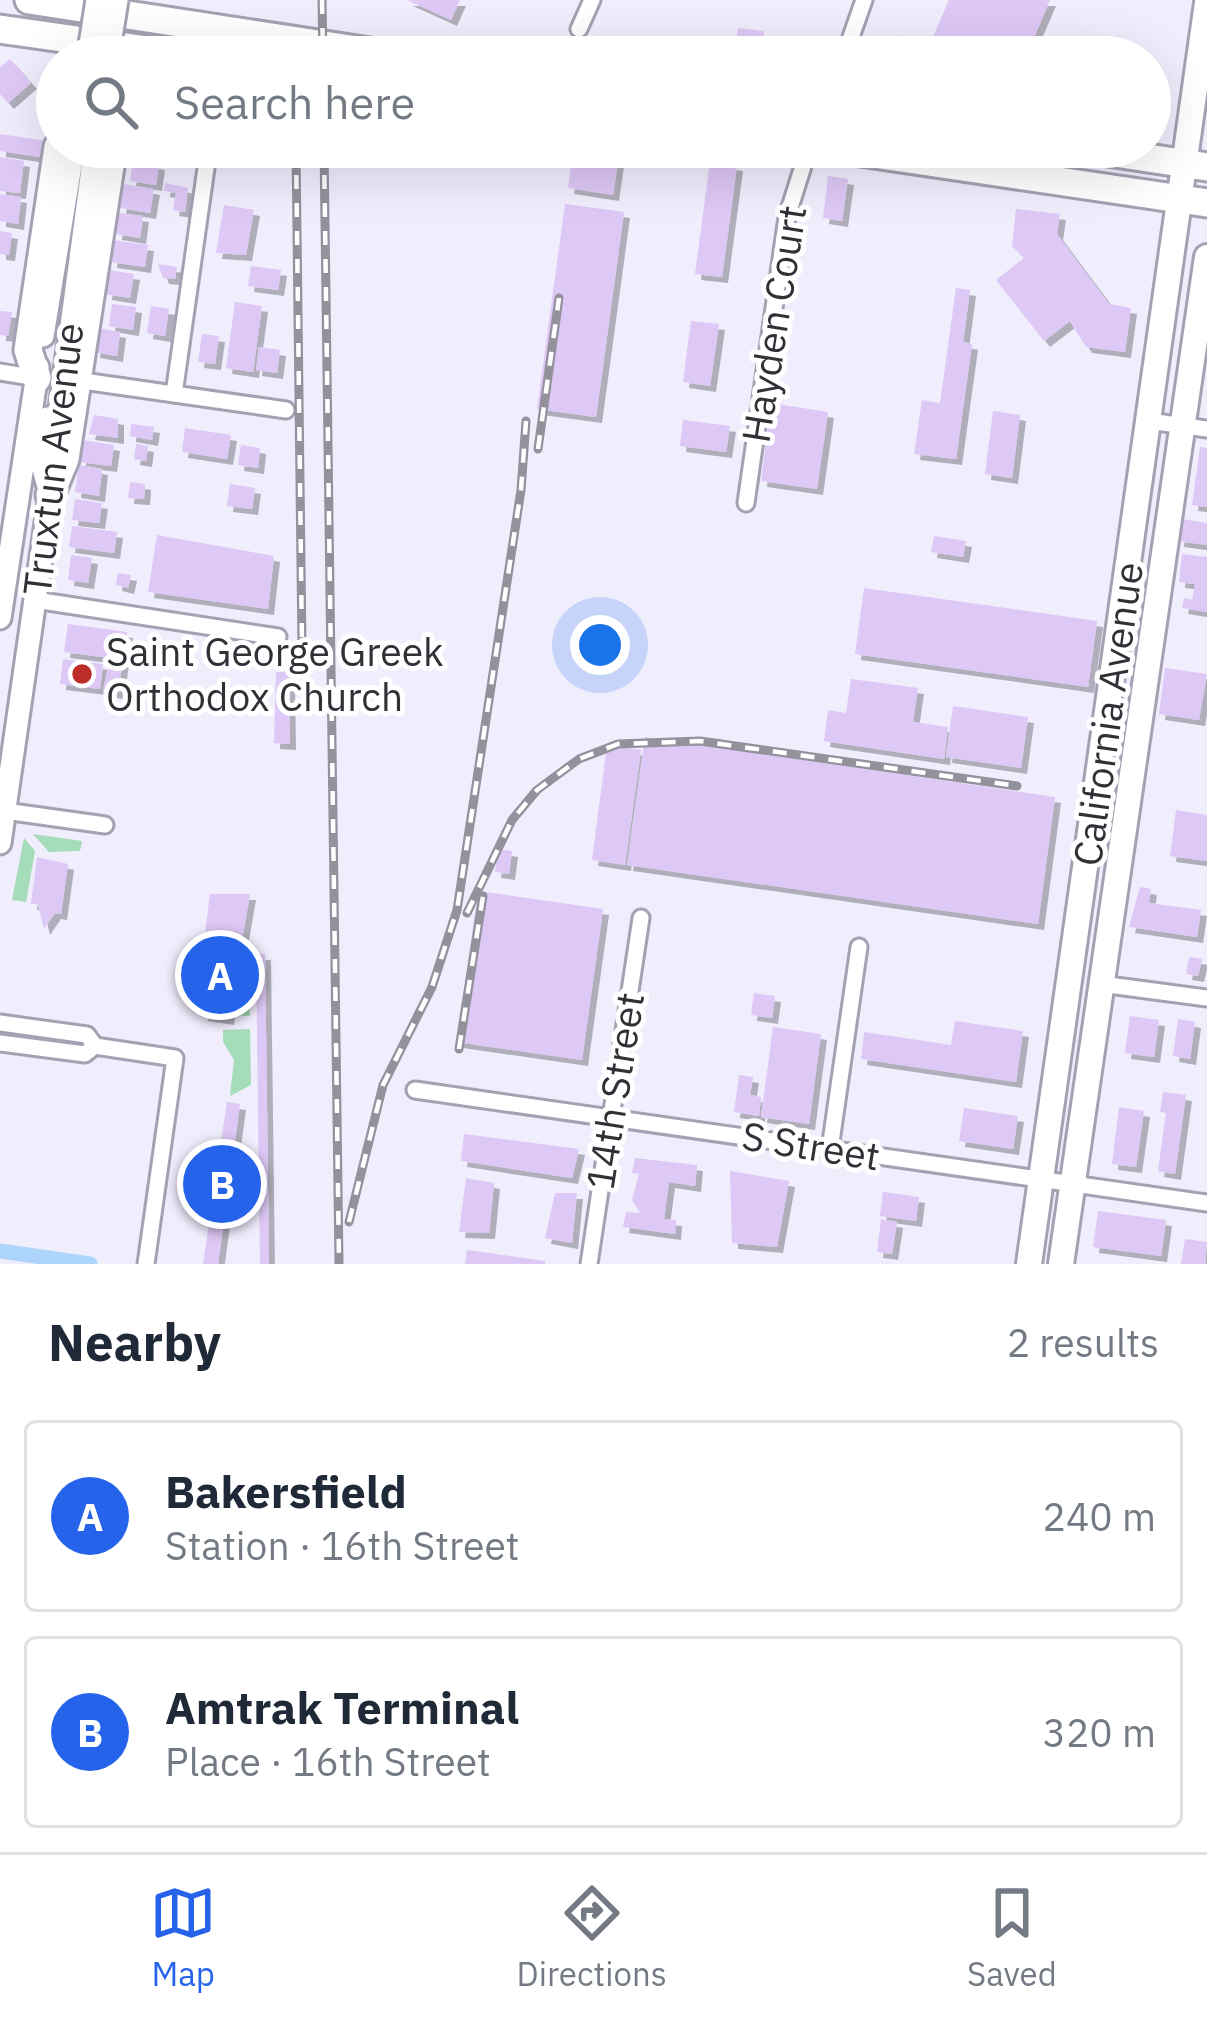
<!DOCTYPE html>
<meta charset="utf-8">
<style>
:root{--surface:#fff;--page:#f6f6f7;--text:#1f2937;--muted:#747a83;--line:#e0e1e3;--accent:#2563eb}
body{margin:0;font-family:"IBM Plex Sans",sans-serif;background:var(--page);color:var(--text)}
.you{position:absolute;left:600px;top:645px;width:42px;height:42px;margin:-30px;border:9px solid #fff;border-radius:50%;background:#1a73e8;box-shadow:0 0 0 18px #1a73e833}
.badge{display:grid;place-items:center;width:78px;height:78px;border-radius:50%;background:var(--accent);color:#fff;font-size:39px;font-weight:700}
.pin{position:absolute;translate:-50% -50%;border:6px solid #fff;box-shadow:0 3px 12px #0006}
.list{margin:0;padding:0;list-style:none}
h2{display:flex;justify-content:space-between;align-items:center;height:156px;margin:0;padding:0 48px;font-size:51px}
h2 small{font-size:39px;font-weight:400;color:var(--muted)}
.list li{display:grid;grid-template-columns:78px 1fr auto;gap:36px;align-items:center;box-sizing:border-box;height:192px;margin:0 24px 24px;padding:0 24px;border:3px solid var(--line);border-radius:12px}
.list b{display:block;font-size:45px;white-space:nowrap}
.list p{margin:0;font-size:39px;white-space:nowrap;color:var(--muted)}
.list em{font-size:39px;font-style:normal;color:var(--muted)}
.icon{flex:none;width:66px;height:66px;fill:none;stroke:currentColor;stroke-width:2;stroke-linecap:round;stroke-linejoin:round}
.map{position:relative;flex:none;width:1207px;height:1264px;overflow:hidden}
.search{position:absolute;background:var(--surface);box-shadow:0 12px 48px #0002;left:36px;right:36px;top:36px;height:132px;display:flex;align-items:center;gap:30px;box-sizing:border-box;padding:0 42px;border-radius:66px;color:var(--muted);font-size:45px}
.sheet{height:588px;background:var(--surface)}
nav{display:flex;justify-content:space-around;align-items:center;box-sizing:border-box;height:168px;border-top:3px solid var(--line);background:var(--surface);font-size:33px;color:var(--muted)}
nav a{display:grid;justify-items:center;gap:6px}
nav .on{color:var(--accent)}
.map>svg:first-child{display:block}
</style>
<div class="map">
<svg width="1207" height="1264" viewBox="0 0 1207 1264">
<defs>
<filter id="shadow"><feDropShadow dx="6" dy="6" stdDeviation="0" flood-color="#0004"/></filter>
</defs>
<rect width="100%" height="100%" fill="#f0edfd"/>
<!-- green -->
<g fill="#a5dcb9">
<polygon points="33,834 82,841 80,851 49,852"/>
<polygon points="24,838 35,851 26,902 12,900"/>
<polygon points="245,938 250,1016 232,1015"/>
<polygon points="250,1029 251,1085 230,1096 234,1060 223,1042 223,1030"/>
</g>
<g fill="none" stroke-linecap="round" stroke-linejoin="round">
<!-- canal -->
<polyline stroke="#add4fa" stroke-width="15" points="0,1251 90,1264"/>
</g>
<!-- building -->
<g fill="#dec8f6" filter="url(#shadow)">
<polygon points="407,0 460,0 451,20"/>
<polygon points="949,0 1050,0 1031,44 998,57 891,57 901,35 929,46"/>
<polygon points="738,28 764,31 761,57 734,57"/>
<polygon points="10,59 31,83 8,103 0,94 0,67"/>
<polygon points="0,134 48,141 46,158 0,151"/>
<polygon points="574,147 620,147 613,195 568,188"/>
<polygon points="0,157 24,161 20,193 0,191"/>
<polygon points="133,160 159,164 156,185 130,181"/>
<polygon points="710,161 737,165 722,277 695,274"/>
<polygon points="828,176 848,179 842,221 823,218"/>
<polygon points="165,183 188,188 185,212 173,210 176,193 164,191"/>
<polygon points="123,184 154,189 150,213 120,208"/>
<polygon points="0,194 21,197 18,224 0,221"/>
<polygon points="565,204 624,212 596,417 537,409"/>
<polygon points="224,205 254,210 246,255 216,253"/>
<polygon points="1016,209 1060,214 1057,234 1109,304 1131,308 1125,352 1086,347 1070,321 1044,341 996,280 1024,258 1012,246"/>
<polygon points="119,213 143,216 140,238 116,234"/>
<polygon points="0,231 12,233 9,255 0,254"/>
<polygon points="113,240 148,245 145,267 111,262"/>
<polygon points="158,264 177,267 175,279 163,278"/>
<polygon points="251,266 281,270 278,290 248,286"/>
<polygon points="109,270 134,274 130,298 106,294"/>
<polygon points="956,288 970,290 963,342 972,344 956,459 914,454 922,400 940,403"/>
<polygon points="235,302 262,306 253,372 226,368"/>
<polygon points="112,304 136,307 133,330 109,326"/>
<polygon points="151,306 169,309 165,336 147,333"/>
<polygon points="0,311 12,312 8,336 0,335"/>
<polygon points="691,321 719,324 710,386 683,382"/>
<polygon points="97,328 120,332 117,356 94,352"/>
<polygon points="202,334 219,336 215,364 198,362"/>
<polygon points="259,347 280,350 277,373 256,370"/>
<polygon points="771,403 828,412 817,489 761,481"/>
<polygon points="993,411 1020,415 1012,478 985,474"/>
<polygon points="94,415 118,419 118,438 89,434"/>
<polygon points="683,420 730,426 726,452 680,446"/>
<polygon points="131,424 154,427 152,440 130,436"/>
<polygon points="185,428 231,435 227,459 182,452"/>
<polygon points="82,440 114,445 111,466 80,462"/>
<polygon points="136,444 148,446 146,461 134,459"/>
<polygon points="241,445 260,448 258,468 238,465"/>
<polygon points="1200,447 1207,448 1207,507 1192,505"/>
<polygon points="79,465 102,469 99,496 75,492"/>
<polygon points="130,482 145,484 144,499 128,498"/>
<polygon points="230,484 255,488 252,509 227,506"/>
<polygon points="75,499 102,503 99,523 72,520"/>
<polygon points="1181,519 1207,523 1207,545 1178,541"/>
<polygon points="72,526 117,532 114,553 69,547"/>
<polygon points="157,535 274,556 268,609 148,592"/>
<polygon points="934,536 966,541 963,557 931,552"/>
<polygon points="1182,554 1207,557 1207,612 1182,608 1184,598 1192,600 1195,584 1179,582"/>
<polygon points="71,555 92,558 88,583 68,580"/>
<polygon points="118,573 131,575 128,588 116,585"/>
<polygon points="864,588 1097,621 1088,687 855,654"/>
<polygon points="68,624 127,632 118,693 103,691 110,658 64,652"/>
<polygon points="63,659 103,664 100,689 60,684"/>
<polygon points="1165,668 1207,674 1199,720 1159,714"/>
<polygon points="276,672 289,672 290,744 274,743"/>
<polygon points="851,679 918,688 913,722 948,727 944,759 824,741 828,710 846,713"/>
<polygon points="953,706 1028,717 1021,768 946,757"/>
<polygon points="645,737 1055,797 1038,924 627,865"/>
<polygon points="607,745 641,750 625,865 592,860"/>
<polygon points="1176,810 1207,815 1207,861 1170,856"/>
<polygon points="498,849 512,851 509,874 495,872"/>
<polygon points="37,857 68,864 61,914 55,913 44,929 38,904 31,904"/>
<polygon points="1140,887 1151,889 1149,903 1201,910 1197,937 1129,927"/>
<polygon points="478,891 603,909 582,1060 457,1042"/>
<polygon points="210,894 250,894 228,1019 202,1015 213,943 204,941"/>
<polygon points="256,954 265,954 269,1264 260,1264"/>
<polygon points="1189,957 1202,959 1198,976 1186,974"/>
<polygon points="754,993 775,996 772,1018 751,1015"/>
<polygon points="1130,1016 1159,1020 1154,1057 1125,1053"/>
<polygon points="1178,1019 1195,1022 1190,1059 1173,1056"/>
<polygon points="955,1021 1023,1031 1016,1082 861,1059 864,1032 951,1045"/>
<polygon points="773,1027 821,1034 809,1124 761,1117"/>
<polygon points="739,1075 753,1077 750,1095 761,1097 759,1116 734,1112"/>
<polygon points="1163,1092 1186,1095 1175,1174 1158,1171 1166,1113 1160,1112"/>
<polygon points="227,1102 240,1104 218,1264 203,1264"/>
<polygon points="1119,1107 1144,1111 1136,1167 1112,1164"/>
<polygon points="964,1108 1018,1116 1013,1149 959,1141"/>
<polygon points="464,1134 579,1149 572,1178 461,1161"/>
<polygon points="635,1158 697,1165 695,1186 669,1182 664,1219 676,1220 675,1234 623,1227 626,1212 640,1213 632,1200 639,1174 632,1173"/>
<polygon points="730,1171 789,1181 777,1247 732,1243"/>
<polygon points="466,1178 494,1183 489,1233 459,1232"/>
<polygon points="883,1192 919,1197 916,1221 880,1216"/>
<polygon points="555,1193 577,1193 572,1243 545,1238"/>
<polygon points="1098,1211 1166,1220 1161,1256 1093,1247"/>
<polygon points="881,1219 897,1222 892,1254 877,1252"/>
<polygon points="1185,1239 1207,1242 1205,1264 1181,1264"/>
<polygon points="467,1250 545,1261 545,1264 465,1264"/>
</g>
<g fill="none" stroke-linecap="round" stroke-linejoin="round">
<!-- minor casing -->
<g stroke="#a4a1b3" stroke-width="21">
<g id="minor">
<polyline points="579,29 592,0"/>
<polyline points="844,57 864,0"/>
<polyline points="0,372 37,378"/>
<polyline points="76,380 286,410"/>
<polyline points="174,394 209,147"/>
<polyline points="1149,421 1207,429"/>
<polyline points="746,503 787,217 809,147"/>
<polyline points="35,600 278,637"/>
<polyline points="5,811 105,825"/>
<polyline points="1101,984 1207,998"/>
<polyline points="0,1023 87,1035 95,1046 175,1058 146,1264"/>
<polyline points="0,1043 85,1054 95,1046"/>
<polyline points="415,1090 1207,1203"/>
<polyline points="830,1149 859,947"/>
<polyline points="589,1264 641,918"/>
</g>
</g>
<!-- secondary casing -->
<g stroke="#a4a1b3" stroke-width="27">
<g id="secondary">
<polyline points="43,336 74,147"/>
<polyline points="47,418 43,468 50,494"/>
<polyline points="56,438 95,147"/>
<polyline points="0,618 38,367"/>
<polyline points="0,843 52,481"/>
</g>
</g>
<!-- primary casing -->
<g stroke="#a4a1b3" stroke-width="30">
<g id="primary">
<polyline points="1029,1264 1207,3"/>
<polyline points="1061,1264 1207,257"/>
</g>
</g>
<!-- trunk casing -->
<g stroke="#a4a1b3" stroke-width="33">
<g id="trunk">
<polyline points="29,0 403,57"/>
<polyline points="0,29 197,57"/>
<polyline points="826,147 1207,203"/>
<polyline points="1075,147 1207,167"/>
<polyline points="37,378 28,350 58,147"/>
<polyline points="50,495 65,459 113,147"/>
</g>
</g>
<!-- minor -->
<use href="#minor" stroke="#fff" stroke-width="15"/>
<!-- secondary -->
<use href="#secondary" stroke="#fff" stroke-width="21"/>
<!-- primary -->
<use href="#primary" stroke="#fff" stroke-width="24"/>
<!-- trunk -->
<use href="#trunk" stroke="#fff" stroke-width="27"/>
<!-- rail casing -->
<g stroke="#93919c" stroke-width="9">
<g id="rail">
<polyline points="322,0 323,57"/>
<polyline points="296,147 302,648"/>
<polyline points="324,147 339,1264"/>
<polyline points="538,449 559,298"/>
<polyline points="467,913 512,820 537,790 579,759 618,744 700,741 1017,786"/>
<polyline points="459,1049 483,896"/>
<polyline points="349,1222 383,1085 432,987 457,910 521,490 526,421"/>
</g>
</g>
<!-- rail -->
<use href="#rail" stroke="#fff" stroke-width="4.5" stroke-dasharray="14" stroke-linecap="butt"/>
<!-- secondary-bridge casing -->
<g stroke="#a4a1b3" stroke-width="27" stroke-linecap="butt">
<g id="secondary-bridge">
<polyline points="88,57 97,0"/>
<polyline points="108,57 117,0"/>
</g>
</g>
<!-- secondary-bridge -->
<use href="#secondary-bridge" stroke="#fff" stroke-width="21"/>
</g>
<!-- markers -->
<circle fill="#bc2d28" stroke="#fff" stroke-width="4.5" cx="82" cy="674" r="12"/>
<g text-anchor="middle" stroke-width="10" stroke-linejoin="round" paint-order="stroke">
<!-- street labels -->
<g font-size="39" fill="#313037" stroke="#fff">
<text transform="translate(774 324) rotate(-81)" y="14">Hayden Court</text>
<text transform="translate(53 459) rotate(-83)" y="14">Truxtun Avenue</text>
<text transform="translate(1108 714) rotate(-82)" y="14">California Avenue</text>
<text transform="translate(615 1091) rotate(-81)" y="14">14th Street</text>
<text transform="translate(811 1146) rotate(9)" y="14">S Street</text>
</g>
<!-- poi labels -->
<g font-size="39" fill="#313037" stroke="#fff" text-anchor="start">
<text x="106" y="666">Saint George Greek<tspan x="106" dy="45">Orthodox Church</tspan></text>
</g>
</g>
</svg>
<div class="you"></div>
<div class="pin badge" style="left:220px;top:975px">A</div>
<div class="pin badge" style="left:222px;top:1184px">B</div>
<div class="search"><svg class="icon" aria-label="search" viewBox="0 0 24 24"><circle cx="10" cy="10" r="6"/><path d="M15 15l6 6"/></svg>Search here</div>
</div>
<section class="sheet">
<h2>Nearby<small>2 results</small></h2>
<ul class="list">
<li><span class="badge">A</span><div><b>Bakersfield</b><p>Station · 16th Street</p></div><em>240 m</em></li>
<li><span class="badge">B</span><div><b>Amtrak Terminal</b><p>Place · 16th Street</p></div><em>320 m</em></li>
</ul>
</section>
<nav>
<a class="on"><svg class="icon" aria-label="map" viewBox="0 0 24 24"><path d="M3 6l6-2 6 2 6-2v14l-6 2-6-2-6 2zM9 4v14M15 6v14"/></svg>Map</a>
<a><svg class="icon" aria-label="directions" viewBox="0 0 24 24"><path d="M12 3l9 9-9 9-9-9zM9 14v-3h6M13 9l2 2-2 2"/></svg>Directions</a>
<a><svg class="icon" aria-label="saved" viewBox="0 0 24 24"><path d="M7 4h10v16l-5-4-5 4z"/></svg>Saved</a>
</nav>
